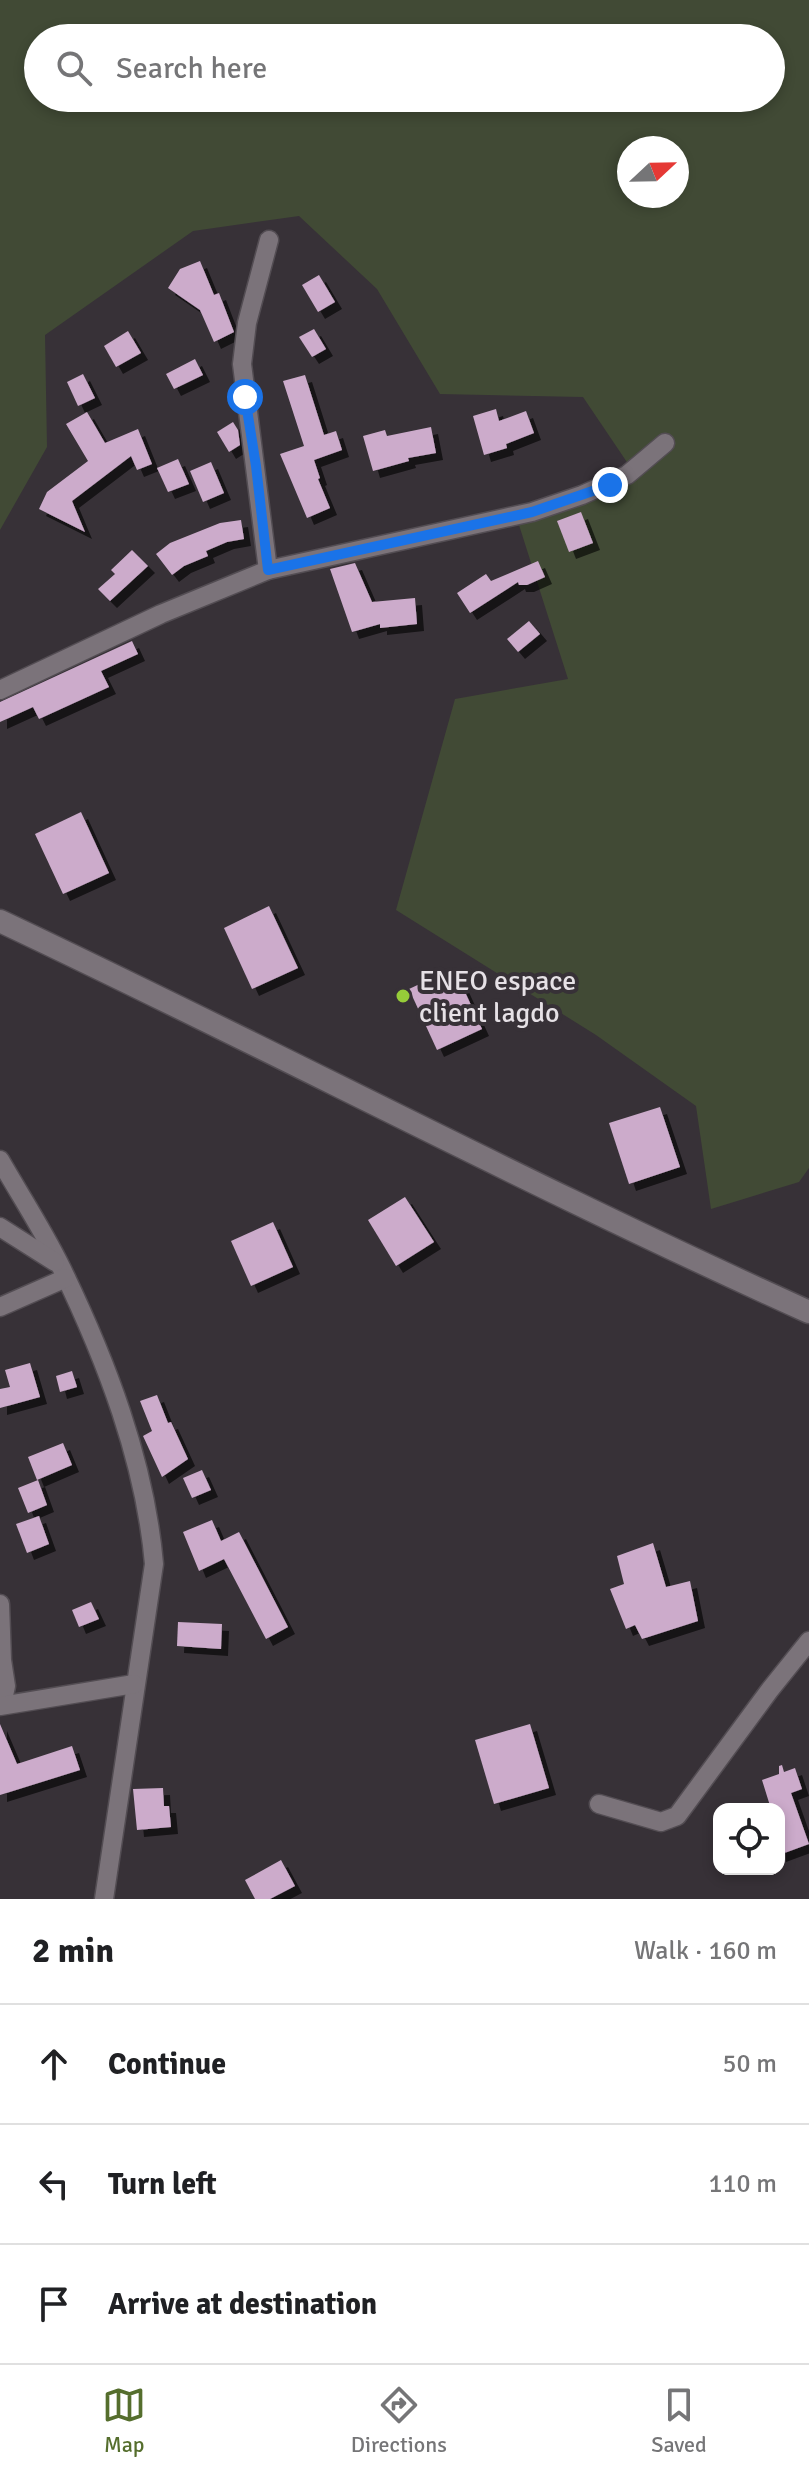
<!DOCTYPE html>
<meta charset="utf-8">
<style>
:root{--surface:#fff;--page:#f2f2f2;--text:#202124;--muted:#757577;--line:#e0e0e0;--accent:#556e2d}
body{margin:0;font-family:Signika,sans-serif;background:var(--page);color:var(--text)}
.controls{position:absolute;right:24px;bottom:24px;display:grid;overflow:hidden;border-radius:16px;box-shadow:0 4px 12px #0003}
.controls button{width:72px;height:72px;display:grid;place-items:center;padding:0;border:0;border-bottom:2px solid var(--line);background:var(--surface);color:var(--text);font:40px sans-serif}
.compass{position:absolute;left:617px;top:136px;width:72px;height:72px;border-radius:50%;background:var(--surface);box-shadow:0 4px 12px #0003;rotate:68deg}
.stop{position:absolute;width:24px;height:24px;margin:-18px;border:6px solid #1a73e8;border-radius:50%;background:#fff}
.stop.end{background:#1a73e8;border-color:#fff;box-shadow:0 2px 8px #0008}
.list{margin:0;padding:0;list-style:none}
h2{display:flex;justify-content:space-between;align-items:center;height:104px;margin:0;padding:0 32px;font-size:34px}
h2 small{font-size:26px;font-weight:400;color:var(--muted)}
.list li{display:grid;grid-template-columns:52px 1fr auto;gap:24px;align-items:center;box-sizing:border-box;height:120px;padding:0 32px;border-top:2px solid var(--line)}
.list b{display:block;font-size:30px;white-space:nowrap}
.list em{font-size:26px;font-style:normal;color:var(--muted)}
.icon{flex:none;width:44px;height:44px;fill:none;stroke:currentColor;stroke-width:2;stroke-linecap:round;stroke-linejoin:round}
.map{position:relative;flex:none;width:809px;height:1899px;overflow:hidden}
.search{position:absolute;background:var(--surface);box-shadow:0 4px 12px #0003;left:24px;right:24px;top:24px;height:88px;display:flex;align-items:center;gap:20px;box-sizing:border-box;padding:0 28px;border-radius:44px;color:var(--muted);font-size:30px}
.sheet{height:464px;background:var(--surface)}
nav{display:flex;justify-content:space-around;align-items:center;box-sizing:border-box;height:112px;border-top:2px solid var(--line);background:var(--surface);font-size:22px;color:var(--muted)}
nav a{display:grid;justify-items:center;gap:4px}
nav .on{color:var(--accent)}
.map>svg:first-child{display:block}
</style>
<div class="map">
<svg width="809" height="1899" viewBox="0 0 809 1899">
<defs>
<filter id="shadow"><feDropShadow dx="7" dy="7" stdDeviation="0" flood-color="#0009"/></filter>
</defs>
<rect width="100%" height="100%" fill="#373137"/>
<!-- green -->
<path fill="#414a35" fill-rule="evenodd" d="M 0,0 L 809,0 L 809,1168 L 799,1182 L 711,1209 L 696,1106 L 596,1035 L 396,910 L 455,699 L 568,679 L 519,525 L 637,477 L 583,397 L 440,394 L 377,289 L 299,216 L 193,231 L 45,335 L 47,447 L 0,530 ZM 38,38 L 771,38 L 771,98 L 38,98 ZM 629,148 L 677,148 L 677,196 L 629,196 Z"/>
<!-- building -->
<g fill="#ccabcb" filter="url(#shadow)">
<polygon points="200,261 214,295 219,293 234,332 214,342 200,310 168,288 180,269"/>
<polygon points="319,275 335,302 318,312 302,285"/>
<polygon points="314,329 326,349 312,357 299,337"/>
<polygon points="128,331 141,353 116,367 104,346"/>
<polygon points="195,359 203,375 174,389 166,374"/>
<polygon points="83,374 95,398 78,406 67,382"/>
<polygon points="305,375 324,435 336,431 342,450 314,460 320,478 318,479 330,508 307,518 280,454 304,446 283,381"/>
<polygon points="496,409 499,421 526,411 534,433 506,444 507,448 484,455 473,416"/>
<polygon points="87,412 105,443 138,429 152,464 137,470 131,456 72,501 85,532 39,509 47,492 88,461 66,424"/>
<polygon points="233,422 238,430 240,445 229,452 217,432"/>
<polygon points="431,427 436,453 408,458 409,461 373,471 363,436 385,430 387,436"/>
<polygon points="178,459 189,484 168,492 157,468"/>
<polygon points="211,462 224,493 203,502 190,471"/>
<polygon points="581,512 593,543 569,552 557,521"/>
<polygon points="241,520 244,539 227,542 206,551 208,556 184,566 172,575 156,554 170,543 220,523"/>
<polygon points="132,550 148,566 110,601 98,589 115,574 111,570"/>
<polygon points="538,561 545,577 527,585 519,585 518,582 470,613 457,593 486,574 491,581"/>
<polygon points="355,563 372,602 415,598 417,624 380,628 380,624 352,632 330,569"/>
<polygon points="529,621 540,634 518,652 507,639"/>
<polygon points="132,641 138,654 101,671 109,687 39,719 33,707 0,722 0,702"/>
<polygon points="81,812 109,873 63,894 35,834"/>
<polygon points="269,906 298,968 252,989 224,928"/>
<polygon points="454,968 482,1029 437,1050 409,989"/>
<polygon points="660,1107 680,1167 629,1184 609,1123"/>
<polygon points="405,1197 434,1242 396,1266 368,1220"/>
<polygon points="273,1222 293,1267 251,1286 231,1241"/>
<polygon points="30,1363 40,1397 0,1408 0,1389 10,1387 5,1370"/>
<polygon points="72,1371 77,1387 60,1392 56,1376"/>
<polygon points="157,1395 168,1423 171,1422 188,1459 162,1477 143,1436 152,1431 140,1401"/>
<polygon points="63,1443 72,1465 37,1480 28,1457"/>
<polygon points="202,1470 211,1490 192,1498 183,1478"/>
<polygon points="38,1480 47,1505 28,1513 18,1488"/>
<polygon points="39,1516 49,1544 27,1553 16,1524"/>
<polygon points="212,1520 221,1541 239,1532 288,1627 266,1639 224,1559 199,1571 183,1532"/>
<polygon points="653,1543 666,1587 690,1581 698,1621 642,1639 635,1625 626,1629 610,1589 624,1584 617,1556"/>
<polygon points="91,1602 99,1619 79,1627 72,1610"/>
<polygon points="178,1622 222,1624 221,1649 177,1646"/>
<polygon points="0,1724 17,1764 72,1746 80,1770 0,1795"/>
<polygon points="530,1724 549,1788 494,1804 475,1740"/>
<polygon points="782,1765 784,1772 795,1768 802,1789 791,1793 809,1844 779,1855 779,1809 771,1809 762,1780 779,1774 779,1766"/>
<polygon points="163,1788 164,1806 169,1806 171,1827 137,1830 133,1789"/>
<polygon points="281,1860 295,1886 270,1899 255,1899 245,1880"/>
</g>
<g fill="none" stroke-linecap="round" stroke-linejoin="round">
<!-- minor casing -->
<g stroke="#534d53" stroke-width="21">
<g id="minor">
<polyline points="268,570 242,364 247,323 269,240"/>
<polyline points="0,690 161,614 268,570 532,512 582,495 627,475 665,443"/>
<path d="M 0,1160 C 20,1195 43,1230 61,1267 C 106,1360 145,1461 154,1564 L 104,1899"/>
<polyline points="0,1227 55,1262"/>
<polyline points="0,1307 66,1278"/>
<polyline points="0,1604 2,1660 6,1686 2,1705"/>
<polyline points="0,1706 134,1684"/>
<polyline points="599,1804 661,1822 677,1816 769,1691 809,1641"/>
</g>
</g>
<!-- tertiary casing -->
<g stroke="#534d53" stroke-width="25">
<path id="tertiary" d="M 0,921 C 271,1049 536,1189 809,1312"/>
</g>
<!-- minor -->
<use href="#minor" stroke="#7b737a" stroke-width="18"/>
<!-- tertiary -->
<use href="#tertiary" stroke="#7b737a" stroke-width="22"/>
</g>
<g fill="none" stroke-linecap="round" stroke-linejoin="round">
<!-- route -->
<polyline stroke="#1a73e8" stroke-width="10" points="245,397 256,466 268,570 532,512 610,485"/>
</g>
<!-- markers -->
<circle fill="#96cc39" stroke="#373137" stroke-width="3" cx="403" cy="996" r="8"/>
<g text-anchor="middle" stroke-width="8" stroke-linejoin="round" paint-order="stroke">
<!-- poi labels -->
<g font-size="28" fill="#e6e1e6" stroke="#373137" text-anchor="start">
<text x="419" y="990">ENEO espace<tspan x="419" dy="32">client lagdo</tspan></text>
</g>
</g>
</svg>
<div class="controls">
<button><svg class="icon" aria-label="locate" viewBox="0 0 24 24"><circle cx="12" cy="12" r="6"/><path d="M12 2v4M12 18v4M2 12h4M18 12h4"/></svg></button>
</div>
<svg class="compass" viewBox="-18 -18 36 36"><path d="M0-13l5 13h-10z" fill="#e53935"/><path d="M0 13l5-13h-10z" fill="#757577"/></svg>
<div class="stop" style="left:245px;top:397px"></div>
<div class="stop end" style="left:610px;top:485px"></div>
<div class="search"><svg class="icon" aria-label="search" viewBox="0 0 24 24"><circle cx="10" cy="10" r="6"/><path d="M15 15l6 6"/></svg>Search here</div>
</div>
<section class="sheet">
<h2>2 min<small>Walk · 160 m</small></h2>
<ul class="list">
<li><svg class="icon" aria-label="ahead" viewBox="0 0 24 24"><path d="M12 20V5M6 11l6-6 6 6"/></svg><div><b>Continue</b></div><em>50 m</em></li>
<li><svg class="icon" aria-label="left" viewBox="0 0 24 24"><path d="M17 20v-9H6M10 6l-5 5 5 5"/></svg><div><b>Turn left</b></div><em>110 m</em></li>
<li><svg class="icon" aria-label="arrive" viewBox="0 0 24 24"><path d="M6 21V4h12l-3 4 3 4H6"/></svg><div><b>Arrive at destination</b></div></li>
</ul>
</section>
<nav>
<a class="on"><svg class="icon" aria-label="map" viewBox="0 0 24 24"><path d="M3 6l6-2 6 2 6-2v14l-6 2-6-2-6 2zM9 4v14M15 6v14"/></svg>Map</a>
<a><svg class="icon" aria-label="directions" viewBox="0 0 24 24"><path d="M12 3l9 9-9 9-9-9zM9 14v-3h6M13 9l2 2-2 2"/></svg>Directions</a>
<a><svg class="icon" aria-label="saved" viewBox="0 0 24 24"><path d="M7 4h10v16l-5-4-5 4z"/></svg>Saved</a>
</nav>
